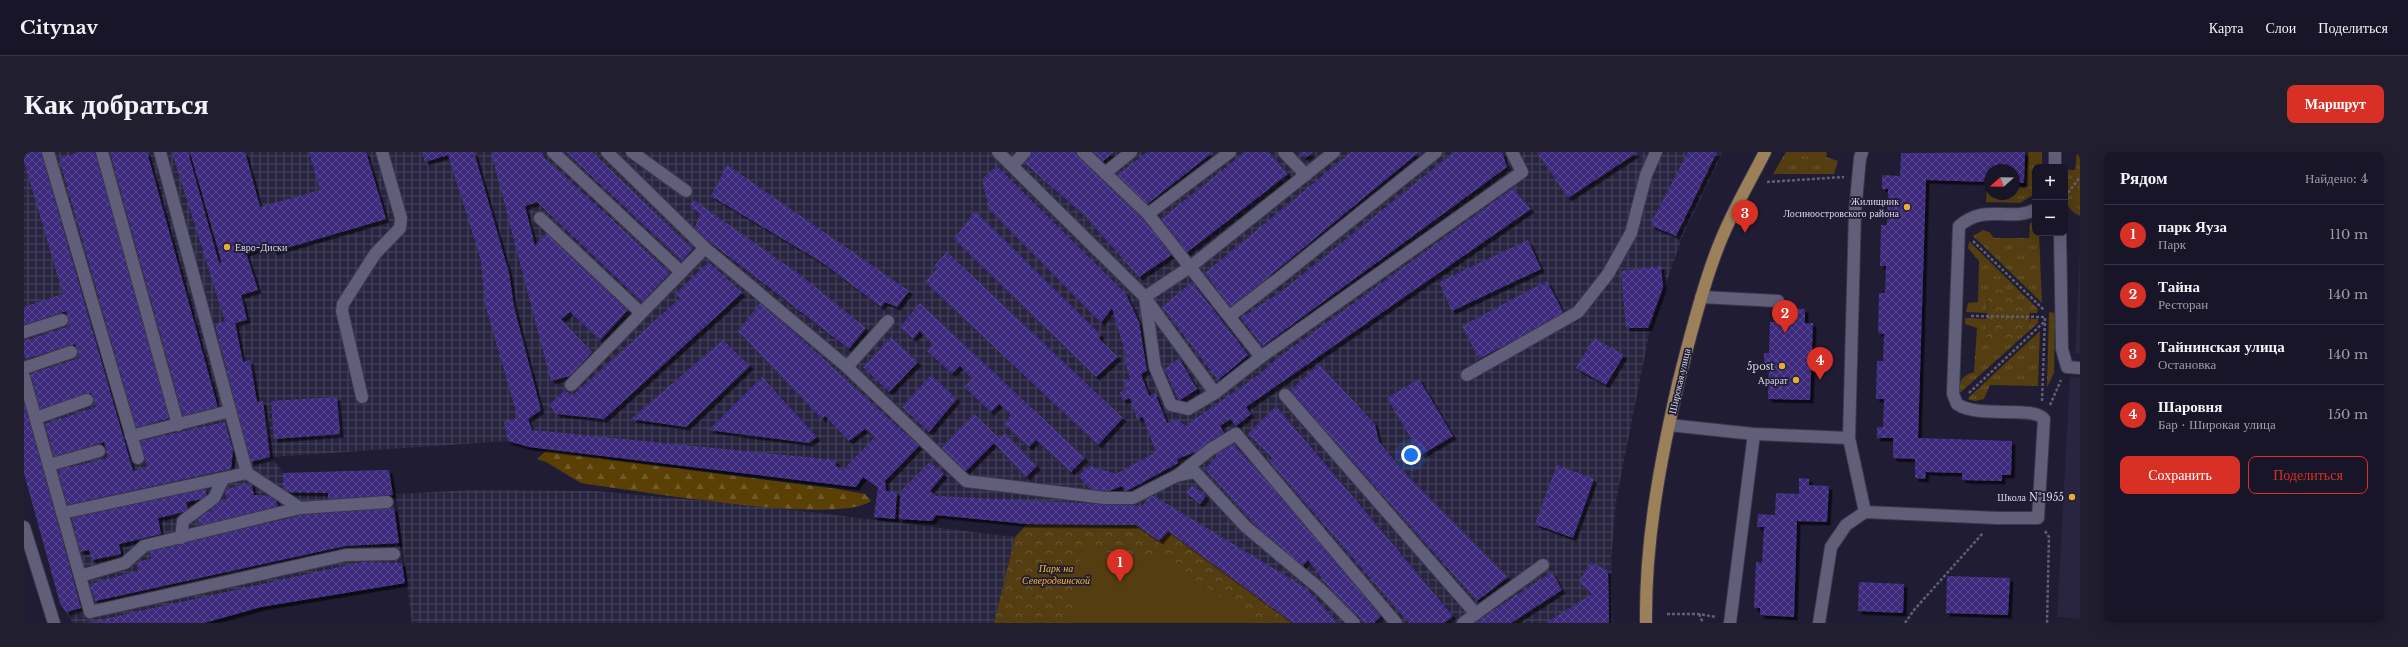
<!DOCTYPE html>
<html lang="ru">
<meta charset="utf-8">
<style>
:root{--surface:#171527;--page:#201e2f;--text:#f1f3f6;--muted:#9e9fa7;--line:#363444;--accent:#d93025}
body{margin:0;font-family:"Libre Baskerville",serif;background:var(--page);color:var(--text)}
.controls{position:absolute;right:12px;top:12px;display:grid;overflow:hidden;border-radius:8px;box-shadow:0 4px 16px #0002}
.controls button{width:36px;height:36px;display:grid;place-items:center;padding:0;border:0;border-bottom:1px solid var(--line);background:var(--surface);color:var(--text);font:20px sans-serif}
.compass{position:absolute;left:1960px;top:12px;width:36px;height:36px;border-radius:50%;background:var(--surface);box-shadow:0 4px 16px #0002;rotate:250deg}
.you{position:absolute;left:1387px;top:303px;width:14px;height:14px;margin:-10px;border:3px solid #fff;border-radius:50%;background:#1a73e8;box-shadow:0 0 0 6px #1a73e833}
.badge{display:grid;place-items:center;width:26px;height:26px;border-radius:50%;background:var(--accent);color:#fff;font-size:13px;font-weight:700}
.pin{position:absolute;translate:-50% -33px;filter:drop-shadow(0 1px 2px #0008)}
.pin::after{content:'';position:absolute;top:21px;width:14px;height:12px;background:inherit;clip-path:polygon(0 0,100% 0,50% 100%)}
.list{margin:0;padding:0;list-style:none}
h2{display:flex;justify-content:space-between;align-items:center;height:52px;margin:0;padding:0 16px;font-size:17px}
h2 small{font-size:13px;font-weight:400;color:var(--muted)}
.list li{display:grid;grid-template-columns:26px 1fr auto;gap:12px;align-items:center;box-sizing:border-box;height:60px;padding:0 16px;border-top:1px solid var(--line)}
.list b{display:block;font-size:15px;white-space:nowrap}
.list p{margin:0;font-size:13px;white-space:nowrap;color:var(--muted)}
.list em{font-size:13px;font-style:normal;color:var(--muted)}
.actions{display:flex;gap:8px;padding:12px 16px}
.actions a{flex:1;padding:9px 0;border:1px solid var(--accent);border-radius:8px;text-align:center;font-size:14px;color:var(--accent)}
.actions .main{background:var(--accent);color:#fff}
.map{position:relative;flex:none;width:2056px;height:471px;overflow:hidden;border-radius:8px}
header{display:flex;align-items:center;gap:24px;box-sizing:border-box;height:56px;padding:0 20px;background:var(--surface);border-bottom:1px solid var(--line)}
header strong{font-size:19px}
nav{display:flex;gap:22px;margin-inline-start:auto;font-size:14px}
.intro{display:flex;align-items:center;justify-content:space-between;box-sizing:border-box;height:96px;padding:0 24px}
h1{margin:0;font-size:28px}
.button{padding:10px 18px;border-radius:8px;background:var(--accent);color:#fff;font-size:14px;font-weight:700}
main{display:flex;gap:24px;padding:0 24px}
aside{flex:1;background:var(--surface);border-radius:8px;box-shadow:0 4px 16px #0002}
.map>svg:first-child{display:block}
</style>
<header>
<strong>Citynav</strong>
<nav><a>Карта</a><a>Слои</a><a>Поделиться</a></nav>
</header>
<div class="intro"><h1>Как добраться</h1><a class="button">Маршрут</a></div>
<main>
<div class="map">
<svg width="2056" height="471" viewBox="0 0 2056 471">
<defs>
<pattern id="industrial-grid" width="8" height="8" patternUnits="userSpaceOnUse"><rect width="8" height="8" fill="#292541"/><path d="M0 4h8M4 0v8" fill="none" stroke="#47445c"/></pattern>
<pattern id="grass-tufts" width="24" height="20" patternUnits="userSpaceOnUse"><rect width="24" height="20" fill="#533d11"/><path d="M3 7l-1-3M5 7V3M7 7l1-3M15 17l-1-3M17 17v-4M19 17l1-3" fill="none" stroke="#6b5834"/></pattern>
<pattern id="forest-firs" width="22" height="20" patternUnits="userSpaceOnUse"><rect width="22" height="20" fill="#5b4006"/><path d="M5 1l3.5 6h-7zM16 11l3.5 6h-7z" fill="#725b2a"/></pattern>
<pattern id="park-crowns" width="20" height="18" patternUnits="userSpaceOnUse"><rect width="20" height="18" fill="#533d11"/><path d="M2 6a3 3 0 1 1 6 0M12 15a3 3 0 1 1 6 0" fill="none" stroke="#6b5834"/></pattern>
<pattern id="building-cross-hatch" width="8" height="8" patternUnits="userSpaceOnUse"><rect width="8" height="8" fill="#3e2c7c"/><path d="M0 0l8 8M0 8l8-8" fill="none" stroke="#594a8f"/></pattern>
<filter id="shadow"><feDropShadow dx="3.5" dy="3.5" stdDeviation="0" flood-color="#0009"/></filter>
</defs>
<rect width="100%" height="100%" fill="#1f1c34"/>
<!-- built -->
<g fill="#292541">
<polygon points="2056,96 2056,201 2051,201"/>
<polygon points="2046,225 2056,226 2056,467 2033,465"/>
</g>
<!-- industrial -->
<g fill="url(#industrial-grid)">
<polygon points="0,0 1699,0 1659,83 1626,177 1592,349 1587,407 1589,471 1269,471 1144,379 1003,372 912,363 908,369 850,365 854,336 839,326 832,335 505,295 484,289 247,305 259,321 365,318 381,431 237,455 180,471 49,471 36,451 0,321"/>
<polygon points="448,338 571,339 728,353 991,385 970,471 388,471 372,342"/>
</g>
<!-- grass -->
<g fill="url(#grass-tufts)">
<polygon points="1762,0 1803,0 1802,5 1814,9 1810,22 1749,22"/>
<polygon points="2004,0 2018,0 2018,15 2011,15 2011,42 1996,51 1962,50 1963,34 1966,34 1966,42 1990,42 1990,35 2002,36"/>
<path d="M 2053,0 L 2056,0 L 2056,64 C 2037,56 2041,35 2041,18 L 2051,18 Z"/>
<polygon points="2011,70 2011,81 2015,81 2018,151 1949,84 1959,78 1965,80 1970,86 2005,86 2006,71"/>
<polygon points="1945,89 2014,157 2013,161 2005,161 1964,139 1963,161 1942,160 1944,151 1954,150 1955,109 1944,96"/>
<polygon points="2025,160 2031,161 2030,221 2023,235"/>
<path d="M 1941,166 L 1963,167 L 1962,189 L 2005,171 L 2006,167 L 2014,167 L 2014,171 L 1936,241 C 1934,229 1939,223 1950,220 L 1953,176 L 1941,172 Z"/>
<polygon points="2016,179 2014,234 1966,233 1960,247 1951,249 1943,247"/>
</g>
<!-- forest -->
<path fill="url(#forest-firs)" d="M 522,299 L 813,337 L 841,342 L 847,349 C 814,373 625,340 576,334 L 557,331 L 522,310 L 513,307 Z"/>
<!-- park -->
<g fill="url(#park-crowns)">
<polygon points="1982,137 2006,158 2005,171 1984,193 1962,189 1964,139"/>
<polygon points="1003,372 1112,373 1144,379 1269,471 970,471 991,385"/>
</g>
<!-- pitch -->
<polygon fill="#533d11" points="1058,396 1144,409 1235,471 1047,471"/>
<!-- building -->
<g fill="url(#building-cross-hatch)" filter="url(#shadow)">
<polygon points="0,0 17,0 109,319 123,315 116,289 201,270 209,298 207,317 43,353 34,318 85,306 80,290 30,306 21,272 72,255 67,241 16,257 6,222 56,206 51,192 2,207 0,202 0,189 46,174 42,159 0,173 0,155 39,142 0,9"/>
<polygon points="56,0 71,0 146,266 112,276 35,6"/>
<polygon points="86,0 123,0 194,256 159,264"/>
<polygon points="148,0 164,0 195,111 198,110 166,0 221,0 236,55 296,38 285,0 342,0 362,67 249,100 247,92 222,101 234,138 217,143 223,168 211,171 219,210 226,208 233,250 239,249 246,305 226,310 191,172 201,169"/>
<polygon points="398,0 450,0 485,121 490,155 517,258 504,267 508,278 811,308 812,314 819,318 851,285 841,277 825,289 801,264 798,267 714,179 737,150 895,294 861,329 862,339 873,340 871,367 850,365 854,336 839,325 832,335 505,295 484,289 480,269 494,266 461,152 457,109 445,69 424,3 401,10"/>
<polygon points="467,0 518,0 521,6 646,121 618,150 513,50 501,54 511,94 522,81 604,158 576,188 546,160 537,167 568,200 546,224 527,229"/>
<polygon points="542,0 568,0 669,97 658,109"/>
<polygon points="1009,0 1051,0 1116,61 1149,102 1115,125 1061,64 999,10"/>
<polygon points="1067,0 1090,0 1078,10"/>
<polygon points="1123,0 1189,0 1122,53 1092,24"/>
<polygon points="1221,0 1245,0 1264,22 1162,101 1136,68"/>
<polygon points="1274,0 1289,0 1281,6"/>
<polygon points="1327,0 1395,0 1207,156 1181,121"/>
<polygon points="1430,0 1478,0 1483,15 1239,194 1217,166 1258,139"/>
<polygon points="1513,0 1614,0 1544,46"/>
<polygon points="1664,0 1693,0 1652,84 1626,73"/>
<polygon points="2001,0 2000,31 1990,31 1990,18 1966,18 1966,30 1902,28 1894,286 1988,289 1987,323 1978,323 1978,329 1938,328 1938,321 1902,320 1901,327 1891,326 1891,307 1869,306 1869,286 1853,286 1853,275 1859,275 1860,247 1852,247 1853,209 1859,209 1860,182 1854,181 1855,141 1861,141 1862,114 1856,114 1857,73 1863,73 1864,37 1858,37 1858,23 1876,24 1877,1"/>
<polygon points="703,13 885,139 873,155 861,150 857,155 799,111 687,44"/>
<polygon points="973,14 1102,142 1115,170 1123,219 1117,222 1125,244 1131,241 1143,271 1154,267 1161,274 1236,222 1255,205 1489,36 1507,57 1222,255 1227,262 1212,274 1206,267 1196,274 1200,281 1177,298 1153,307 1154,311 1101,340 1098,334 1077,342 1068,339 1054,324 1065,314 1092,322 1132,300 1119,265 1113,267 1106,246 1099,249 1096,240 1102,238 1099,229 1106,226 1100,207 1102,203 1088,156 1077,171 965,57 958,27"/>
<polygon points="670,48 779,125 842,176 825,197 670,78 676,62 666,55"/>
<polygon points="951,59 1077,183 1075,187 1094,205 1072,225 930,87"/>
<polygon points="1504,88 1517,117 1428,159 1415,130"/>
<polygon points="923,100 1099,266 1074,293 901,130 913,117 910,114"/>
<polygon points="685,110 718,141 580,267 533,262 525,253 541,238 548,244 656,146 651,142"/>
<polygon points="1637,114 1639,135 1624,176 1602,176 1597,119"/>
<polygon points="1523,129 1540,162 1455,207 1438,174"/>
<polygon points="1168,130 1224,203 1194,228 1138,155"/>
<polygon points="896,151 1061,306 1047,320 1012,288 1005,295 980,272 987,263 975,252 967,260 940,235 948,227 936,214 928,222 903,199 909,193 896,179 889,187 876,175"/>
<polygon points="1756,156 1781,157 1781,171 1789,171 1786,248 1744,247 1745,216 1740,216 1740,201 1745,201 1746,170 1754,170"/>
<polygon points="867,185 894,210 865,240 839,215"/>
<polygon points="1570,186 1600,203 1582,233 1552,216"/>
<polygon points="699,188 726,214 662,275 607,267"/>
<polygon points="1155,206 1173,237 1155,249 1141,217"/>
<polygon points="1295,212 1351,272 1355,290 1385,325 1484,425 1453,449 1266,239"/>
<polygon points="907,223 933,247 905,280 878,255"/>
<polygon points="738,225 793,285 785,291 685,278"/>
<polygon points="1395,227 1429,284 1397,303 1363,246"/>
<polygon points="313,245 316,282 250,287 247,249"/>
<polygon points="0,248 57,456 42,460 36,451 0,321"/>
<polygon points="1252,254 1337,354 1429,464 1420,471 1385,471 1245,309 1248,306 1224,282"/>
<polygon points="950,262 975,286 981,281 1013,314 1002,325 970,291 942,319 917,296"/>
<polygon points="1208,291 1253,339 1357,464 1350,471 1340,471 1334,464 1320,455 1284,408 1277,416 1249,393 1181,317 1193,304 1190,302"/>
<polygon points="906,310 920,322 906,339 912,344 1118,354 1128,343 1282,436 1314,471 1269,471 1144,379 1135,389 1112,373 1003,372 912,363 908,369 875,367 877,339"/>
<polygon points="1533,313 1570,327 1549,386 1511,372"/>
<polygon points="365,318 369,343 304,348 304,341 259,340 259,321"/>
<polygon points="1775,326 1785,327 1785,333 1805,334 1803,370 1773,369 1770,465 1736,463 1736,456 1730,456 1732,410 1738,411 1740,375 1733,375 1734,362 1751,363 1752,341 1775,342"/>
<polygon points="227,330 230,343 251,344 254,354 176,375 172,364 189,358 188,353 203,347 200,338"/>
<polygon points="1168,333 1182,344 1176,352 1162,341"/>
<polygon points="181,336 183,346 162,350 164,359 134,366 137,382 95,392 97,402 68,408 65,398 56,400 48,366"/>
<polygon points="370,356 375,391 321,394 71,449 66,432 114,419 113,410 127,407 126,399 300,358"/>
<polygon points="338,410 378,411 381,431 237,455 180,471 62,471"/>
<polygon points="1567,410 1584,419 1585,471 1522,471 1568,442 1555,430"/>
<polygon points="1528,420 1538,438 1487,471 1450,471"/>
<polygon points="1923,424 1986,426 1984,463 1922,461"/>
<polygon points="1835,430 1880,432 1879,461 1834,459"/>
</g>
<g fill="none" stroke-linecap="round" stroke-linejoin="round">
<!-- minor casing -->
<g stroke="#3b384c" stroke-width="14">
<g id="minor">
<polyline points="24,0 114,306"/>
<polyline points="78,0 154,273"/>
<polyline points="136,0 223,321 276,356"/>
<polyline points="529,0 657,120"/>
<polyline points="583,0 681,96 823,215 942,329 1081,346 1109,346 1152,324 1171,320 1222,375 1296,437 1330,471"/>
<polyline points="608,0 662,39"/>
<polyline points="974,0 1121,145 1166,115 1310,0"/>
<polyline points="1059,0 1124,62 1237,205 1498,20 1488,0"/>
<polyline points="1260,0 1282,23"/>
<polyline points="1838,0 1836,6 1831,60 1825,286 1841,360"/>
<polyline points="2031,0 2031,15"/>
<polyline points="989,13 1001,0"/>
<polyline points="1081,21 1107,0"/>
<polyline points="1124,62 1206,0"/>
<polyline points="516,66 617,161"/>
<polyline points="2036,81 2038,197 2043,215 2056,216"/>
<polyline points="1121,145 1131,215 1147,253 1164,257 1191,241 1237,205"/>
<polyline points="1677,145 1754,149"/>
<polyline points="1122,147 1191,241"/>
<polyline points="1206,164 1258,124 1412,0"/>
<polyline points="0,180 38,168"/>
<polyline points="823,215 864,169"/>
<polyline points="0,216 47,200"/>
<polyline points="1443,223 1554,160 1584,122 1607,81 1622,23 1632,0"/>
<polyline points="0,225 66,460 322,403 370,402"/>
<polyline points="547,233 681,96"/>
<polyline points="1261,243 1452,462"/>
<polyline points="338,245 318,159 319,152 351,102 376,76 377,66 358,0"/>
<polyline points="12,266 63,248"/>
<polyline points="1645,273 1730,282 1825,286"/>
<polyline points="107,284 206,259"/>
<polyline points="25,313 75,299"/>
<polyline points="1154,323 1187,297 1212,282 1372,471"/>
<polyline points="38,361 223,321"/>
<polyline points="0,375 30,471"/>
<polyline points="157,386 159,369 190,346 199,327"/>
<polyline points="56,424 101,411 120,394 255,361 276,356 363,350"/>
<polyline points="1439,471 1519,413"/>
<polyline points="1706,471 1730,282"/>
<path d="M 1795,471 L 1807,395 L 1822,373 L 1841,360 L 1973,366 L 2014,366 L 2020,267 C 2008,253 1955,267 1933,252 L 1929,242 L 1935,74 C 1962,51 1984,70 2011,58"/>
</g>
</g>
<!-- major casing -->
<g stroke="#3b384c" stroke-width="14">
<path id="major" d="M 1622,471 C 1621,390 1636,310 1654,232 C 1665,189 1675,147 1690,106 C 1703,69 1723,35 1741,0"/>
</g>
<!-- path -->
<g stroke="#615f74" stroke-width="2.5" stroke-dasharray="3 2" stroke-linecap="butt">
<polyline points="1743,30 1820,25"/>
<polyline points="2041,45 2056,25"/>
<polyline points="1846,61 1864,61"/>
<polyline points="1949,89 2020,158"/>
<polyline points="1947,164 2021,165"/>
<polyline points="1945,241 2020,170"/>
<polyline points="2018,249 2021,166"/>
<polyline points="2026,253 2037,228"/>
<polyline points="2021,379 2025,385 2023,471"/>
<polyline points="1643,462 1675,462 1692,465"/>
<polyline points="1675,462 1679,471"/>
<polyline points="1881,471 1890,458 1959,381"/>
</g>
<!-- minor -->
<use href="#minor" stroke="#605e79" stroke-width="12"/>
<!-- major -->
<use href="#major" stroke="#9b805a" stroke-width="12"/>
</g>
<!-- markers -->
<g fill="#e7ac36" stroke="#1f1c34" stroke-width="1.5">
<circle cx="1883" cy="55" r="4"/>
<circle cx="203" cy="95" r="4"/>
<circle cx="1758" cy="214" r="4"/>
<circle cx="1772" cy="228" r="4"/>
<circle cx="2048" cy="345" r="4"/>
</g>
<g text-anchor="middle" stroke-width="3.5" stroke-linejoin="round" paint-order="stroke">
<!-- poi labels -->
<g font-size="10" fill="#d8d8e8" stroke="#1f1c34" text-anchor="end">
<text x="1875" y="53">Жилищник<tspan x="1875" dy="12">Лосиноостровского района</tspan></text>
<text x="211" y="99" text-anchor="start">Евро-Диски</text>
<text x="1750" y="218">5post</text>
<text x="1764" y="232">Арарат</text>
<text x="2040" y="349">Школа №1955</text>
</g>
<!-- street labels -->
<g font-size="10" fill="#d8d8e8" stroke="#1f1c34">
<text transform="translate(1655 229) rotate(-77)" y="4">Широкая улица</text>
</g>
<!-- park labels -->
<g font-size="10" font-style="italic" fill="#fcba2f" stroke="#1f1c34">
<text x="1032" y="420">Парк на<tspan x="1032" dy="12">Северодвинской</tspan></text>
</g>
</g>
</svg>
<div class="controls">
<button>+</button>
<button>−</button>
</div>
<svg class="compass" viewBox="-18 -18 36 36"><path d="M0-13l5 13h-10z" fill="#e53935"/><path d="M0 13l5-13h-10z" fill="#9e9fa7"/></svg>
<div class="you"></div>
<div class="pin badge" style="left:1096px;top:430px">1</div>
<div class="pin badge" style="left:1761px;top:181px">2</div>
<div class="pin badge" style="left:1721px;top:81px">3</div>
<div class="pin badge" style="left:1796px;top:228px">4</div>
</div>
<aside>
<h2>Рядом<small>Найдено: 4</small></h2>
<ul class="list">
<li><span class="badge">1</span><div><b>парк Яуза</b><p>Парк</p></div><em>110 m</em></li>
<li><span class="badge">2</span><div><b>Тайна</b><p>Ресторан</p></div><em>140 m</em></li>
<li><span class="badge">3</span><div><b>Тайнинская улица</b><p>Остановка</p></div><em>140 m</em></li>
<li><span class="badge">4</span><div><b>Шаровня</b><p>Бар · Широкая улица</p></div><em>150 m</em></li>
</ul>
<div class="actions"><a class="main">Сохранить</a><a>Поделиться</a></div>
</aside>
</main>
